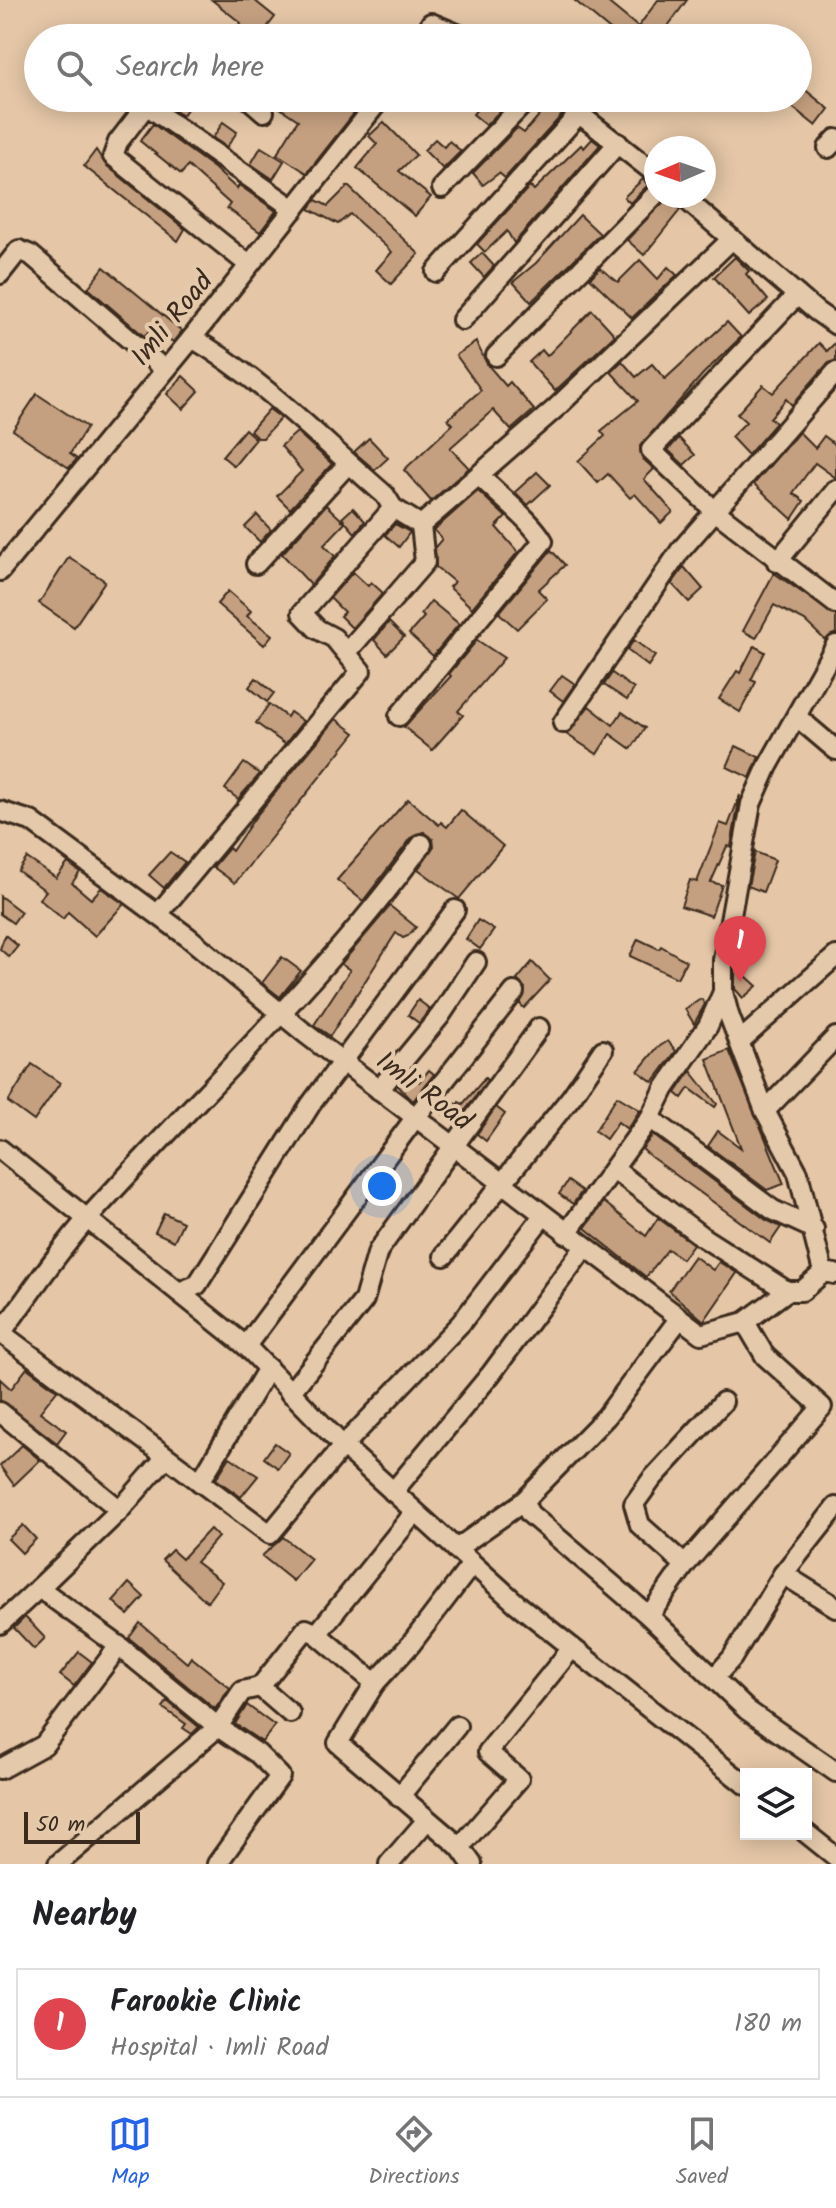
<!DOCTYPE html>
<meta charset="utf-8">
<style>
:root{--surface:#fff;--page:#f6f6f6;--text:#202124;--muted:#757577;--line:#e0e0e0;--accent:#2563eb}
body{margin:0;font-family:Kalam,sans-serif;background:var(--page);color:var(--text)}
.controls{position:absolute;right:24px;bottom:24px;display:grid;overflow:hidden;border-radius:0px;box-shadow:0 4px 20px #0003}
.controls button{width:72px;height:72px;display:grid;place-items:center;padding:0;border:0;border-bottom:2px solid var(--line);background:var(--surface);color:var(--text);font:40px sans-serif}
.compass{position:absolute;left:644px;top:136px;width:72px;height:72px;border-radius:50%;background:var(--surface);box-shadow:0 4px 20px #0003;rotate:268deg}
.scale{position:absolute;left:24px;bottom:20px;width:116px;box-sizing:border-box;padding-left:8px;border:4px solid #3b2a1e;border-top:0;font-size:22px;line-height:28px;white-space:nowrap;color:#3b2a1e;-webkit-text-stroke:6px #e4c9ab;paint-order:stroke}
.you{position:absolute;left:382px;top:1186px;width:28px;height:28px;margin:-20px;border:6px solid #fff;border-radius:50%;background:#1a73e8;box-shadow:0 0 0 12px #1a73e833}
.badge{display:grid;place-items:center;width:52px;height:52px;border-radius:50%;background:var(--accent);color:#fff;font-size:26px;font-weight:700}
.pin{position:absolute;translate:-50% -66px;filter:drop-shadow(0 2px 4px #0008)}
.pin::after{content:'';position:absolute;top:42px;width:28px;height:24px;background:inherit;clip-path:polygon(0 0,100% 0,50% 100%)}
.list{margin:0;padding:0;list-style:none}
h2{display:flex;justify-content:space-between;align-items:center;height:104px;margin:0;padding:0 32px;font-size:34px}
h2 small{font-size:26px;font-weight:400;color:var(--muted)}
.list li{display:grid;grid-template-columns:52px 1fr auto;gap:24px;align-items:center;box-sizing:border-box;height:112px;margin:0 16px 16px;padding:0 16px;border:2px solid var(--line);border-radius:0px}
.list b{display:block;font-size:30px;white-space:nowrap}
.list p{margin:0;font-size:26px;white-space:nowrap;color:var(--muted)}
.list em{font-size:26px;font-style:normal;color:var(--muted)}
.icon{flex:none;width:44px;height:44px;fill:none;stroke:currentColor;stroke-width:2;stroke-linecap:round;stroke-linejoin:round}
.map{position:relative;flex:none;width:836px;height:1864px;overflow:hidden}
.search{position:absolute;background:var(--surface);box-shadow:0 4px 20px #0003;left:24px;right:24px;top:24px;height:88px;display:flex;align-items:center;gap:20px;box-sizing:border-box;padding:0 28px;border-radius:44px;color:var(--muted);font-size:30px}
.sheet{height:232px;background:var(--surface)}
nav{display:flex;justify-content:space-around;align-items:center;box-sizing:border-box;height:112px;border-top:2px solid var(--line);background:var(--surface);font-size:22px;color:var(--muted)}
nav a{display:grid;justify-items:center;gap:4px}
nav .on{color:var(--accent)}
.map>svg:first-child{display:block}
</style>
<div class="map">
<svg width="836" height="1864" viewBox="0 0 836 1864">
<rect width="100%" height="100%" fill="#e5c7a7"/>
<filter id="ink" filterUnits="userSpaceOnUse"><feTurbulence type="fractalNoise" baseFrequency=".0125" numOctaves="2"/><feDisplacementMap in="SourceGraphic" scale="16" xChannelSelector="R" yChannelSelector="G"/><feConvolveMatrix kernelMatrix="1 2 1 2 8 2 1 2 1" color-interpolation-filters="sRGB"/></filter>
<g filter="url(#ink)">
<!-- building -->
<g fill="#c5a080" stroke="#3b2a1e" stroke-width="2">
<polygon points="212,0 254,0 275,17 259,38 225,38 241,23"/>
<polygon points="574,0 605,0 638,27 658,0 687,0 668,26 681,38 620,38"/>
<polygon points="798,84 829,109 816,126 781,98 798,98"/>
<polygon points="180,98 195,98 182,116 172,108"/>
<polygon points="282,98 366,98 307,173 277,154 298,120 277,106"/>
<polygon points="486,98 501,110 486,125 473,114"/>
<polygon points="549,104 562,115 505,178 499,173 483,185 473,173 517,128 524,133"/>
<polygon points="223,122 237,132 227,147 213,138"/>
<polygon points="384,122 416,155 399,171 431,197 415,216 357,168 377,144 369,136"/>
<polygon points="153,124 214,168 237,189 239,185 276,211 260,232 227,208 230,204 188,166 181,174 140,141"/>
<polygon points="435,139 444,147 449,141 461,151 443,169 424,150"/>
<polygon points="592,139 600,145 514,243 507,231 485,252 477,244 530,186 534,190 581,145 584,148"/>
<polygon points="261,147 284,161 273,179 251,164"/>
<polygon points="96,150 106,165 185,229 178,241 84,166"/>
<polygon points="643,179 648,185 630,203 624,197"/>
<polygon points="348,186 419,254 391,284 376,270 392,252 350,214 338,224 309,209 316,200 328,206"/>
<polygon points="668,196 680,210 644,255 627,240"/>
<polygon points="580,215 600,234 531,302 513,282 536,263"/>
<polygon points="482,253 494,266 484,277 471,263"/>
<polygon points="735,257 749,271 746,274 768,300 749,316 714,277"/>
<polygon points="640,260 658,279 668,267 677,275 632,318 590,278 600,268 618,282"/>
<polygon points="104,267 182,331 173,342 153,327 144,336 88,288"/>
<polygon points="592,310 615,335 555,391 529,362 542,350 547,356"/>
<polygon points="727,322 741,337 703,374 640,446 642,458 654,469 644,479 673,512 661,523 635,494 630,498 608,474 598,483 578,461 605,436 601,431 638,401 611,372 622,361 636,377 652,364 665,379"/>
<polygon points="476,342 487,364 506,386 510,382 534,410 511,430 493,410 450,448 469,468 431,501 404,470 453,424 448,419 481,390 456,355"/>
<polygon points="836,342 836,360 827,364 792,405 786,399 770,418 776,423 748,455 731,437 746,422 737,414 763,385 773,393 819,343 827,351"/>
<polygon points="183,376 199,391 183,409 167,394"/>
<polygon points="37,394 87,427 70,454 77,459 69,468 13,430"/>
<polygon points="269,409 281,418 263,438 258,438 250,431"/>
<polygon points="245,429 256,439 234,466 222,456"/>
<polygon points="297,432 332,464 290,509 277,496 302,471 281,446"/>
<polygon points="799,432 815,448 824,436 836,445 836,478 815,463 793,493 804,501 792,519 754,484"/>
<polygon points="369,438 388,458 375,470 354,452"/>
<polygon points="679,438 695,455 684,465 668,450"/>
<polygon points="537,472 550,485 528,505 515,492"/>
<polygon points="478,491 506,517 496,527 518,552 472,608 449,587 454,582 436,567 435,547 442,539 434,530"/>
<polygon points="326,505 345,523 324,545 335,556 311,585 282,554"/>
<polygon points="353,508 365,521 355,533 342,518"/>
<polygon points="257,515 271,530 260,542 245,527"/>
<polygon points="395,524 410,532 399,547 385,535"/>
<polygon points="551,550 565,565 538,590 547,599 517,629 499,613"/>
<polygon points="69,557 105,581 74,627 39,603"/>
<polygon points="684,567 703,589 689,602 672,584"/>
<polygon points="353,572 368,586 371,582 383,593 352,628 340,616 344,612 330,598"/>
<polygon points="774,573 836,616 836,633 825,640 805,621 774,605 756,638 743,631"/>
<polygon points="228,591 251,611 247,616 272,635 264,645 217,604"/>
<polygon points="431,601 459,624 433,656 409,634 424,617 421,614"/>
<polygon points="389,622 404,637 387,654 374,640"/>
<polygon points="477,640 504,658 458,711 463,715 432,750 404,727 451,676 449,674"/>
<polygon points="634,640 655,656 648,666 627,650"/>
<polygon points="754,646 765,652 751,680 756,682 740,712 719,699 737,671 740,673"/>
<polygon points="612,673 634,689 627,700 604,685"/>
<polygon points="562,675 575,684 563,701 550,691"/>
<polygon points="256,678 274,693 267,702 249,687"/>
<polygon points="269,704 287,717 290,712 303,721 285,744 256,723"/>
<polygon points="589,706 613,725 622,712 645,728 631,749 610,734 597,754 566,734"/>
<polygon points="336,719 355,733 235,883 213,867 229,848 232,851 256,816"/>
<polygon points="736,746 759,757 750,778 727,767"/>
<polygon points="244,763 260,774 238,799 225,789"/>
<polygon points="740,795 731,847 727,846 711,882 722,885 711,916 681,906 690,880 697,882 720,823 728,826"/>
<polygon points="408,799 439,825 441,822 447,827 461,810 503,846 459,899 418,869 434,846 433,839 424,832 412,837 363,901 337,880"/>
<polygon points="170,852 185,862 164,888 149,875"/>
<polygon points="755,852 775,860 763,892 748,886"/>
<polygon points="27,858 56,878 68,863 80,872 72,883 91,899 101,888 124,904 95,936 68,912 63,919 39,899 46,891 18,871"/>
<polygon points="0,896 21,912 13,923 0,914"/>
<polygon points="390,906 416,927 408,936 403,938 396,933 330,1036 314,1025 350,970 341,964"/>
<polygon points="478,920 494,930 480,949 466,939"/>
<polygon points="5,935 18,946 9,957 0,949"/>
<polygon points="638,939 659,949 661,946 686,961 677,978 630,956"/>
<polygon points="282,957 301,971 280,997 262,983"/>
<polygon points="532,962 550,980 524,1008 520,1004 525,988 517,980"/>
<polygon points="735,966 757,986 743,998 735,989"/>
<polygon points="701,999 705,1004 694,1024 685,1009"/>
<polygon points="418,1000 430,1009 419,1023 408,1015"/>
<polygon points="668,1041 676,1051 653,1082 638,1071 657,1048"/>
<polygon points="729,1050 784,1184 767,1190 708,1146 718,1131 741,1148 707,1059"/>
<polygon points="32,1064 60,1083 34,1121 8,1102"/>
<polygon points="429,1070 434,1074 413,1101 398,1086 408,1074 419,1082"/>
<polygon points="691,1071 717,1104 715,1107 689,1088 682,1098 676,1093"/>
<polygon points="485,1078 487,1080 457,1122 436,1110 447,1097 457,1105 459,1102 463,1104"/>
<polygon points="617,1096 640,1110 627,1129 618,1122 606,1139 595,1131"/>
<polygon points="496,1107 505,1114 486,1141 477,1134"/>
<polygon points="653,1135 766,1220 781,1227 770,1243 651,1157 642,1149"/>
<polygon points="568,1181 582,1191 573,1204 559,1194"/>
<polygon points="604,1202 646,1236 658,1218 693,1244 682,1259 668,1249 646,1277 585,1228"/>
<polygon points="164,1213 183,1222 174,1241 155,1232"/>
<polygon points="694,1256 713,1270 719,1262 737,1273 704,1321 669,1291"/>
<polygon points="27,1368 57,1390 40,1412 66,1431 57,1443 0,1400 0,1379 11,1389"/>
<polygon points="275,1443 289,1453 278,1468 264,1458"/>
<polygon points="22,1445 40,1460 14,1485 0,1466"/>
<polygon points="230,1457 258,1476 241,1497 216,1479"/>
<polygon points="23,1525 36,1539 22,1553 8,1539"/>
<polygon points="210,1529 218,1537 196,1562 222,1582 207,1602 162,1560 172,1550 182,1559"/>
<polygon points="283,1537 311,1559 293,1581 262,1556"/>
<polygon points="129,1583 144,1597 128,1615 113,1601"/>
<polygon points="25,1617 45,1638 34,1649 14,1628"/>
<polygon points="140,1623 187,1663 191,1657 230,1688 215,1709 129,1638"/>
<polygon points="79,1652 92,1662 74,1686 60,1675"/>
<polygon points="167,1701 199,1727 192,1734 183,1728 186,1724 163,1708"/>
<polygon points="247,1705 275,1726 262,1742 235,1724"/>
</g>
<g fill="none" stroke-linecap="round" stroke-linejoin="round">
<!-- minor casing -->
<g stroke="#3b2a1e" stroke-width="24">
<g id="minor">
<polyline points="425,38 431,23 467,38"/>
<polyline points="152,98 118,142 113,156 249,265"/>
<polyline points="248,98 264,112"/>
<polyline points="559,98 656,174"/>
<polyline points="146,105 294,209"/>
<polyline points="828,148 836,139"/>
<polyline points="442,188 529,98"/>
<polyline points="682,196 816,311 836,325"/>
<polyline points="436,272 579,114"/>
<polyline points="0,274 19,250 31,255 165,370"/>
<polyline points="797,295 651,450 715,511 836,604"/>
<polyline points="462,320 618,143"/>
<path d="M 192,338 C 264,380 322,441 385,495 L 393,508 L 421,525"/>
<polyline points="496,356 656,194"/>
<polyline points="421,525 556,408 732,239"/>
<polyline points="777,562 836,490"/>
<polyline points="256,564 348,464"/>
<polyline points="0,571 192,338 381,98"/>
<polyline points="347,652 425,562 421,525"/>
<path d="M 399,716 L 543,541 C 531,520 499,496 480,476"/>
<polyline points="797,717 836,750"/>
<polyline points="563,723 680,551 836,372"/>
<polyline points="0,811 31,821 188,937 306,1034 701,1334 745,1322 787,1291 802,1291 824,1272"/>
<path d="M 422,844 C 324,980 201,1093 89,1217 C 57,1252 30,1294 1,1333 L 270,1534 L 343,1446 L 461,1323 L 543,1216"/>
<polyline points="158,914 361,671 334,638 317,629 302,613 393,508"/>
<polyline points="739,1042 836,956"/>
<polyline points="379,1090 440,1016 476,962"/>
<polyline points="765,1111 836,1037"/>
<polyline points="650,1118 773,1210 814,1229"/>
<polyline points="0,1149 246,1346 343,1446 517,1604 746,1785"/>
<polyline points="615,1170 704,1238 787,1291"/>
<polyline points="566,1234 650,1118 665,1088 708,1026 723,992"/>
<polyline points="444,1256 572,1096 603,1050"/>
<polyline points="835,1274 823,1272 798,1173 765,1111 729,1015 723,992 723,960 751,804 768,766 836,645"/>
<polyline points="179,1292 197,1285 311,1104 455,910"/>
<polyline points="679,1319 606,1417 523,1502 530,1514 649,1616 747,1710 836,1772"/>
<polyline points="246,1346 415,1118 514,992"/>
<polyline points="290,1393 364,1300 378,1251 539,1028"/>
<polyline points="0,1412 120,1510 166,1457"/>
<polyline points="200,1482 268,1368"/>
<polyline points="393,1492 491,1374 584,1248"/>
<polyline points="456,1549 523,1502"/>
<polyline points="685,1565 640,1525 634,1504 652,1479 723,1402"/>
<polyline points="783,1574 836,1607"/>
<polyline points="649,1616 685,1565 822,1407 765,1356 745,1322"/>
<polyline points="0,1624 39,1588"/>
<polyline points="317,1634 375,1683 338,1743 460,1847 519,1779 488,1752 572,1648"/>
<polyline points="119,1646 218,1727 258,1754 280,1776 217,1864"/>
<polyline points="715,1677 732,1658 783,1574 836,1507"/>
<polyline points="375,1683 411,1644 472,1564"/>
<polyline points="290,1713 260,1687 306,1629 317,1634 415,1512"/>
<polyline points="0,1769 44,1745 119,1646 39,1588 120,1510"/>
<polyline points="399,1797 457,1726"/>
<polyline points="806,1833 836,1857"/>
<polyline points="460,1847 472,1864"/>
<polyline points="58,1864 218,1727 242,1691 260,1687"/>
<polyline points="389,1864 427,1820"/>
</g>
</g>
<!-- minor -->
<use href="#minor" stroke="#e4c9ab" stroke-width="18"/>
</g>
</g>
<g text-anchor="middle" stroke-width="8" stroke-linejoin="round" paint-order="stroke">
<!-- street labels -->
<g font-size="28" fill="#3b2a1e" stroke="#e4c9ab">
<text transform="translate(171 318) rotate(-51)" y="10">Imli Road</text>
<text transform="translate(425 1090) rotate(37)" y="10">Imli Road</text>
</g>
</g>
</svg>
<div class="controls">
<button><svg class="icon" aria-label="layers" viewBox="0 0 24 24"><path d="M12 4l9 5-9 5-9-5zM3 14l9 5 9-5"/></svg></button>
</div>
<svg class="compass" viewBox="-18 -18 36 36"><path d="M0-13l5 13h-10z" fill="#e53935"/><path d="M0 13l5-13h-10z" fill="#757577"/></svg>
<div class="scale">50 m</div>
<div class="you"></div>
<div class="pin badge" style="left:740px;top:982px;background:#e0444e">1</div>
<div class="search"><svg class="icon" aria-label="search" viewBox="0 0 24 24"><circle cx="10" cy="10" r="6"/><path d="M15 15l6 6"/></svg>Search here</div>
</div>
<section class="sheet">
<h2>Nearby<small></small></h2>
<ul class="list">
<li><span class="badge" style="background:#e0444e">1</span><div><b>Farookie Clinic</b><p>Hospital · Imli Road</p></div><em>180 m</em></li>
</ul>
</section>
<nav>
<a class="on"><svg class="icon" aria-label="map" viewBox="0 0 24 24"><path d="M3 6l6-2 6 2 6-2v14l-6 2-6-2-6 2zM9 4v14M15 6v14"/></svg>Map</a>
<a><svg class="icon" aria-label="directions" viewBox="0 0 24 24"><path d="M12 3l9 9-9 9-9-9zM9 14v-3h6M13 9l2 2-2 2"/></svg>Directions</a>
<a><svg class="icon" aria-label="saved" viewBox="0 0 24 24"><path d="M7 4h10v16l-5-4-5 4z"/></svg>Saved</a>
</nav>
